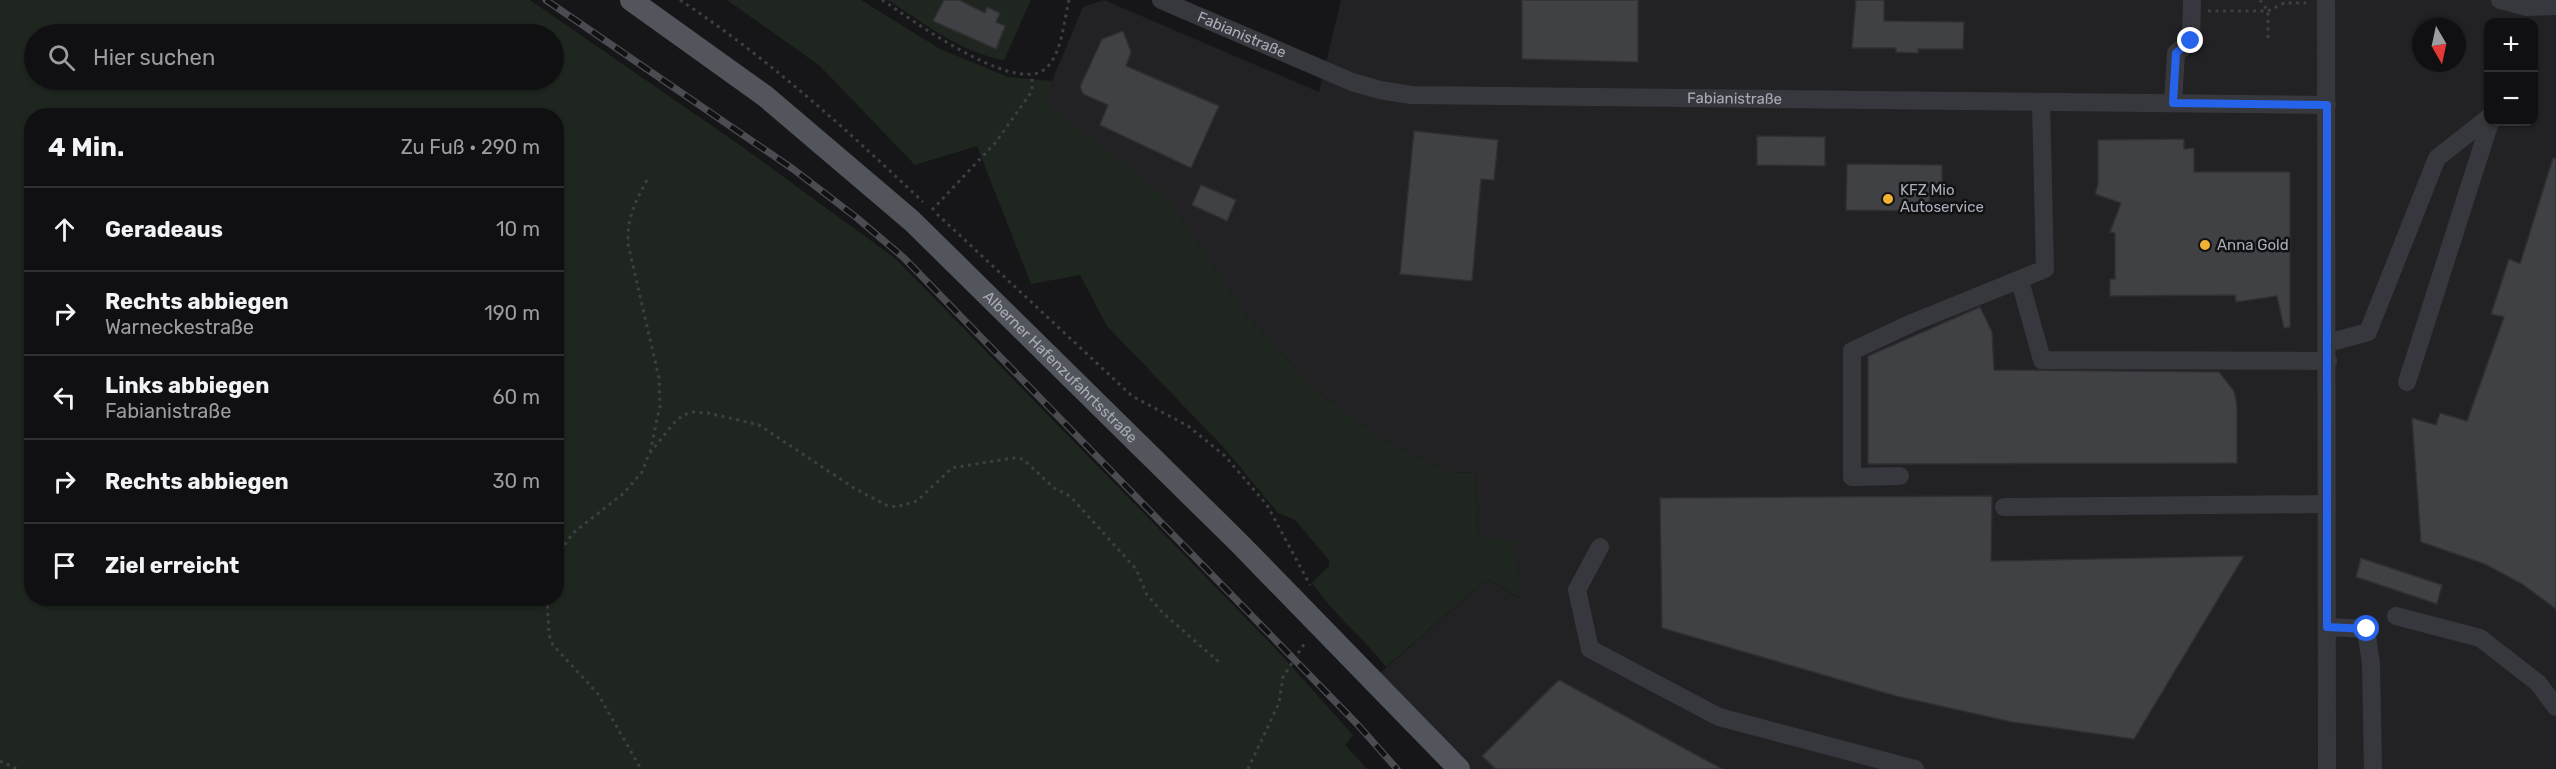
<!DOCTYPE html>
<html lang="de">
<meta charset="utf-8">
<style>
:root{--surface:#101012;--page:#1e1e20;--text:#f1f3f6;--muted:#9c9d9f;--line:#303032}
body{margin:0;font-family:Rubik,sans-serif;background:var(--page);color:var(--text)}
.controls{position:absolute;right:18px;top:18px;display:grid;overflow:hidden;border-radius:12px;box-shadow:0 2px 4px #0004}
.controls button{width:54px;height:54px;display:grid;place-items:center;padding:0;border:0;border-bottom:2px solid var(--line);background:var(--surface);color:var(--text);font:30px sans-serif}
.compass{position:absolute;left:2412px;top:18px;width:54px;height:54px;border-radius:50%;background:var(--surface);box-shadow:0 2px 4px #0004;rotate:171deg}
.stop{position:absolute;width:18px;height:18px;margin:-14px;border:4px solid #2563eb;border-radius:50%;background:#fff}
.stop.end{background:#2563eb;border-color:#fff;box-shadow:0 2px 6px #0008}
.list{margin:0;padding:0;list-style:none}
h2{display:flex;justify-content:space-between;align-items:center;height:78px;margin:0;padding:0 24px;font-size:26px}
h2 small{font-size:20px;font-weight:400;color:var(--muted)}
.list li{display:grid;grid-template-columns:39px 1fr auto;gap:18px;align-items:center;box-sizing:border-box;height:84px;padding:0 24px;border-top:2px solid var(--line)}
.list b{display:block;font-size:22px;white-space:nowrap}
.list p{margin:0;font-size:20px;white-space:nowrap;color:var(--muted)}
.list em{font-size:20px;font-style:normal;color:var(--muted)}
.icon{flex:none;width:33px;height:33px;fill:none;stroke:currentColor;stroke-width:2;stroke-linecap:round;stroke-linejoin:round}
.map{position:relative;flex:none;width:2556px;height:769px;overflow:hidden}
.search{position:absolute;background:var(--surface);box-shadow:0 2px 4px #0004;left:24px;top:24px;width:540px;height:66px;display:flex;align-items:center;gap:15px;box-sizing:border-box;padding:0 21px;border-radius:33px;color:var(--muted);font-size:22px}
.panel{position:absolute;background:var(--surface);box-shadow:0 2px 4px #0004;left:24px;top:108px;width:540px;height:498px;border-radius:24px}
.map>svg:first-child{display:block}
</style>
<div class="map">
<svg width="2556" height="769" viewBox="0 0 2556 769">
<rect width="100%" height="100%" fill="#161618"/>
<!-- built -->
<path fill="#222225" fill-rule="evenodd" d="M 1104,0 L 1319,92 L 1341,0 L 2556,0 L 2556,769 L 1445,769 L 1364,687 L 1487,579 L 1519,598 L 1477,537 L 1475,473 L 1448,472 L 1384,441 L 1316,391 L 1245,314 L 1168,199 L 1046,104 L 1052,81 L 1083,7 ZM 2488,22 L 2534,22 L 2534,122 L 2488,122 ZM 2421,27 L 2457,27 L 2457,63 L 2421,63 Z"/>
<!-- green -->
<g fill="#1e261f" fill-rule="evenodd">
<path d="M 0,0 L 530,0 L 744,148 L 896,259 L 1274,647 L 1353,735 L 1345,745 L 1367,769 L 0,769 ZM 34,34 L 554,34 L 554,80 L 34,80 ZM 32,116 L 556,116 L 556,598 L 32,598 Z"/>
<path d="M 727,0 L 861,0 L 940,49 L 1008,77 L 1052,81 L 1047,104 L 1168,199 L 1245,314 L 1316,391 L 1384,441 L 1448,472 L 1475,473 L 1477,537 L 1514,540 L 1520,598 L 1487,579 L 1386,667 C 1363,637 1334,615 1312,583 L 1329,566 L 1329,560 L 1295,520 L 1278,513 L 1226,450 L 1107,326 L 1080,275 L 1031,284 L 977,146 L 915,165 L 820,66 Z"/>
<path d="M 888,0 L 1031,0 L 1004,60 C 961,53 924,23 888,0 Z"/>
</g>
<!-- building -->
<g fill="#404145" stroke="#303034" stroke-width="1.5">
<polygon points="944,0 959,0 985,13 987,7 1000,13 996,22 1005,26 996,49 933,21"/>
<polygon points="1522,0 1638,0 1638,62 1522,59"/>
<polygon points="1856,0 1884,0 1884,21 1964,22 1963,49 1918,49 1918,53 1896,52 1896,48 1852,48"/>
<polygon points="1123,31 1131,52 1126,66 1219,106 1191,168 1100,125 1108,105 1083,94 1080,87 1102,39"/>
<polygon points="1414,131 1498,140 1494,180 1481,179 1472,281 1400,274"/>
<polygon points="1757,136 1825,137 1825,166 1757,165"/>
<polygon points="2184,139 2184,149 2194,148 2194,172 2290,172 2290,327 2284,328 2277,296 2236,302 2235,295 2110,296 2110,279 2115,279 2115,233 2110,232 2121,203 2095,194 2098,184 2098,140"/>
<polygon points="2553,158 2556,159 2556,609 2522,584 2485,564 2421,542 2412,418 2436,425 2440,413 2467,421 2504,317 2491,314 2509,259 2520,264"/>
<polygon points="1847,164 1942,165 1942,187 1930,187 1929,211 1846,210"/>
<polygon points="1201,185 1236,200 1227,221 1192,205"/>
<polygon points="1980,307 1992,332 1994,370 2219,372 2234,391 2237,405 2237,463 1868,464 1868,356"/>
<polygon points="1992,496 1991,561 2244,556 2134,739 2012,722 1896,696 1662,628 1660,498"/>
<polygon points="2361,558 2442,585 2437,604 2356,577"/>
<polygon points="1559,680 1722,769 1496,769 1482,756"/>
</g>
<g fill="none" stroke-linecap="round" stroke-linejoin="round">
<!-- path -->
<g stroke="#3d3f44" stroke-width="3" stroke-dasharray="3 4.5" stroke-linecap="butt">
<path d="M 680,0 C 769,59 846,129 923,202"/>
<path d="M 882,0 C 910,18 1013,95 1045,69 C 1062,55 1064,20 1069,0"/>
<polyline points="2260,0 2268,11 2268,42"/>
<polyline points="2208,11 2268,11 2284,3 2306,3"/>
<path d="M 647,180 C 635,202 627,218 628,244 L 659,378 L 660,406 L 650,452"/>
<polyline points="932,210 996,142 1032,91 1032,75"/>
<polyline points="937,214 1132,396 1188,426 1225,456 1267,505 1310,585"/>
<polyline points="556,557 573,533 624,493 642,472 649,454 673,424 683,415 693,412 708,413 759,425 854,488 886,505 896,507 917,501 952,468 1012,458 1023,459 1054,488 1070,496 1136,569 1147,595 1162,612 1220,663"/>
<polyline points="547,598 549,635 553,645 598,694 641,769"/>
<polyline points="0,761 17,769"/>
<polyline points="1248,769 1279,703 1283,677 1306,641"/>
</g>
<!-- minor -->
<g stroke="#37383d" stroke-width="18">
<path id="s1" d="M 1161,0 L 1352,82 L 1380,90 L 1411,95 L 2327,105"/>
<polyline points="2326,0 2327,769"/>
<polyline points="2500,0 2527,7 2556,6"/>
<polyline points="2173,103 2176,53 2191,41 2192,0"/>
<polyline points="2020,281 2042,360 2328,361"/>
<polyline points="2328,343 2368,332 2437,158 2488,118"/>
<polyline points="2407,382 2490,122"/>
<polyline points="1900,476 1852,477 1852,351 1912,323 2045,269 2041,102"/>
<polyline points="2004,507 2327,504"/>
<polyline points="1600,547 1577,590 1590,649 1719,717 1915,769"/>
<polyline points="2396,616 2480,638 2538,683 2556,707"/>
<polyline points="2327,627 2366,629 2371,664 2373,769"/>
</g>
<!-- major -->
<path stroke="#53555c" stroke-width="22" id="s2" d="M 631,0 L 765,96 L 912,221 L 1240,544 L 1459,769"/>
<!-- rail casing -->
<g stroke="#4a4c52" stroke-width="7">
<polyline id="rail" points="546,0 793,169 857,218 904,258 1357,724 1397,769"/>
</g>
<!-- rail -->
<use href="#rail" stroke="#111113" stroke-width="4.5" stroke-dasharray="14" stroke-linecap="butt"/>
</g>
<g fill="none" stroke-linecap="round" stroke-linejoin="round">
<!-- route -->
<polyline stroke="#2563eb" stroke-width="8" points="2191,41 2176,53 2173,103 2327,105 2327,627 2367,629"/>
</g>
<!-- markers -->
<g fill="#f2b134" stroke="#111113" stroke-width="2">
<circle cx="1888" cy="199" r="6"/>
<circle cx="2205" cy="245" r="6"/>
</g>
<g text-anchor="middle" stroke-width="5" stroke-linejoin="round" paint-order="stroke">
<!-- street labels -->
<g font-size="15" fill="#a8adb8" stroke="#111113">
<text dy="5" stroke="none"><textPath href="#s1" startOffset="88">Fabianistraße</textPath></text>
<text dy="5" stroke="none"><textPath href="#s1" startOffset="592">Fabianistraße</textPath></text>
<text dy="5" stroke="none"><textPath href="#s2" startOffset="566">Alberner Hafenzufahrtsstraße</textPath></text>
</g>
<!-- poi labels -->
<g font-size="15" fill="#a8adb8" stroke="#111113" text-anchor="start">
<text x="1900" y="195">KFZ Mio<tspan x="1900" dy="17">Autoservice</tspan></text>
<text x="2217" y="250">Anna Gold</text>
</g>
</g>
</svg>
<div class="controls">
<button>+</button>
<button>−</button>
</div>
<svg class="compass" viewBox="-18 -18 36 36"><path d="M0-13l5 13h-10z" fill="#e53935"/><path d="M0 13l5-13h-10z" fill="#9c9d9f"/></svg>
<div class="stop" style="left:2367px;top:629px"></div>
<div class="stop end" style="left:2191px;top:41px"></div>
<div class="search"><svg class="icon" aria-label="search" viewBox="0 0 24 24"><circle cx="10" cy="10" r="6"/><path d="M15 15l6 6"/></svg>Hier suchen</div>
<section class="panel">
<h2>4 Min.<small>Zu Fuß · 290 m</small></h2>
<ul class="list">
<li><svg class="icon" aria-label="ahead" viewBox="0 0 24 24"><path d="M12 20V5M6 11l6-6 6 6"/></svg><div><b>Geradeaus</b></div><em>10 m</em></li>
<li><svg class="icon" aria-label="right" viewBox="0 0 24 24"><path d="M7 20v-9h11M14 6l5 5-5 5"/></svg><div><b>Rechts abbiegen</b><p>Warneckestraße</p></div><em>190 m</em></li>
<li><svg class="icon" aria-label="left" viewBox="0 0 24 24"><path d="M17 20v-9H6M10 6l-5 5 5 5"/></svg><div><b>Links abbiegen</b><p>Fabianistraße</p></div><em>60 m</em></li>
<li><svg class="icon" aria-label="right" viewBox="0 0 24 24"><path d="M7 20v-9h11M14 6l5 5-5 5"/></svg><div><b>Rechts abbiegen</b></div><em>30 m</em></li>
<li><svg class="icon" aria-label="arrive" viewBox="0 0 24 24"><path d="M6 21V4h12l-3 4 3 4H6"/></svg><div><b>Ziel erreicht</b></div></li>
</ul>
</section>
</div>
